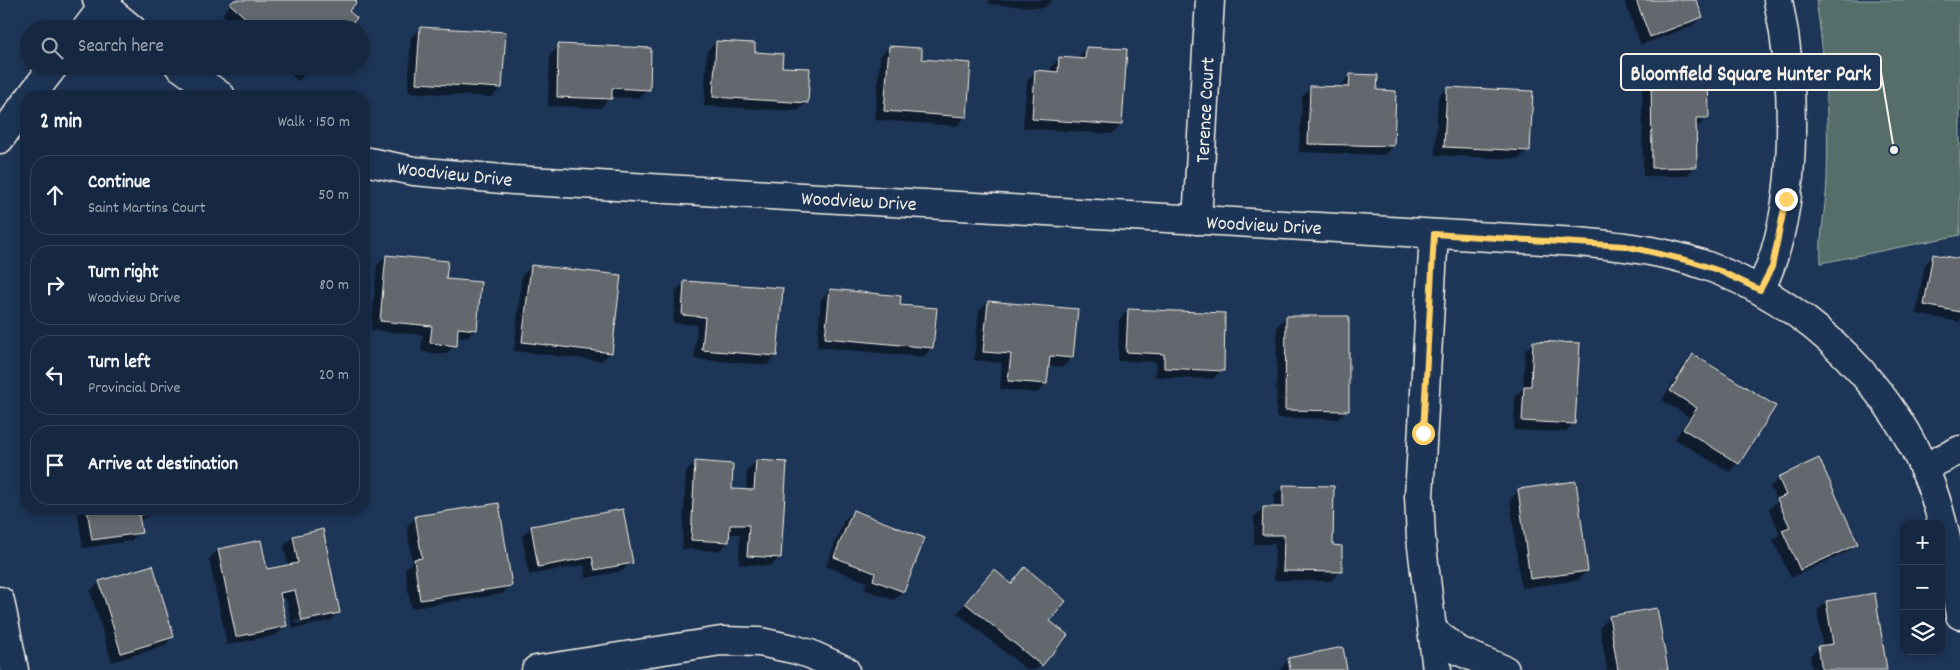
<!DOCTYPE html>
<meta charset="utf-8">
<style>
:root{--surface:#162841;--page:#23344c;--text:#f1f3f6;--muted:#9ea6b1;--line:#35445a}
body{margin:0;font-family:Dekko,sans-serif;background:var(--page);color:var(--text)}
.controls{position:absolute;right:15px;bottom:15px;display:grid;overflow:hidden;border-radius:10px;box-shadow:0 2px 8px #0003}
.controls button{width:45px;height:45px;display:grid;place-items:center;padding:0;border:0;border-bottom:1px solid var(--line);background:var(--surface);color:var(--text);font:25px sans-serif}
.stop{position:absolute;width:15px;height:15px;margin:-11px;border:4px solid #ffd166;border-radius:50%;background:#fff}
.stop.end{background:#ffd166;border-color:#fff;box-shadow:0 1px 5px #0008}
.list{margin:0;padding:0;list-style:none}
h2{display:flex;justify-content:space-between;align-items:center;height:65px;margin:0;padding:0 20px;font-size:21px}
h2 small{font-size:16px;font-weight:400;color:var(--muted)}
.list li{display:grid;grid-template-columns:32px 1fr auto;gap:15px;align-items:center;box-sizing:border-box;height:80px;margin:0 10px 10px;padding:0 10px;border:1px solid var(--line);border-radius:20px}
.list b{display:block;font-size:19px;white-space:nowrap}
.list p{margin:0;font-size:16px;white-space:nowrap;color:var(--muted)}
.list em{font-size:16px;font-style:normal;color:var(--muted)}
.icon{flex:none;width:28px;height:28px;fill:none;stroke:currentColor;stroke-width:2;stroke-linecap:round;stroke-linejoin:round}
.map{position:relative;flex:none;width:1960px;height:670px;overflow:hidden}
.search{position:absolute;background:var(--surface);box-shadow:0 2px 8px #0003;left:20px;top:20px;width:350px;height:55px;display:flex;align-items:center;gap:12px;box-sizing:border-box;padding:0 18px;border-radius:28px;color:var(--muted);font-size:19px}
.panel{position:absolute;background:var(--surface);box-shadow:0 2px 8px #0003;left:20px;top:90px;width:350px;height:425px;border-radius:20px}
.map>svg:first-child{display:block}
</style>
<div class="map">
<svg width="1960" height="670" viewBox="0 0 1960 670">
<rect width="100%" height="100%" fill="#1d3557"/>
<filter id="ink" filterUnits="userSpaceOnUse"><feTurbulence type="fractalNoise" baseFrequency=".02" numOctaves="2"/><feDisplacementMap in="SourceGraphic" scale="10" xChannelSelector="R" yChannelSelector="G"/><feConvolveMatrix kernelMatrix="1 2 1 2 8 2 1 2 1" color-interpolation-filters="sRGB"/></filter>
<g filter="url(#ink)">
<!-- green -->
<path fill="#556e6b" stroke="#a4b0aa" d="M 1816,0 L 1960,0 L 1960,235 L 1821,263 C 1819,235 1826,207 1827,179 C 1829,118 1825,60 1816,0 Z"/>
<!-- shadow -->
<g fill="#0007" fill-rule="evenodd">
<polygon points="235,0 353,0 347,11 346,29 239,29 222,14"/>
<polygon points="989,0 1052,0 1044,8 989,4"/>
<polygon points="1624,0 1695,0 1701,17 1692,26 1641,45"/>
<polygon points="421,28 501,88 492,97 408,92 411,37"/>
<polygon points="716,42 781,68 807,102 798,111 704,106 707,51"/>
<polygon points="559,46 648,89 639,98 610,97 601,108 548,106 550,55"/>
<polygon points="889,47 920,61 966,116 957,126 875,120 880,56"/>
<polygon points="1086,48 1121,125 1112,134 1023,128 1027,81 1036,71 1050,72 1051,67 1060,58 1077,60"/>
<polygon points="282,66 312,66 298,81"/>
<polygon points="1651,72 1708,117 1699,126 1695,126 1695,167 1686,176 1643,176 1642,81"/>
<polygon points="1350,76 1376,91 1393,146 1384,155 1299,152 1302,97 1311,87 1341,88 1341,85"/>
<polygon points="1447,88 1528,150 1519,159 1435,155 1438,97"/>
<polygon points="1934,255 1960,260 1960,322 1916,314 1925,264"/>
<polygon points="386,256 445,280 475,329 466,338 456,337 455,345 446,354 421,352 423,335 371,330 377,265"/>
<polygon points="532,266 611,352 602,361 514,351 522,275"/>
<polygon points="685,282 781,290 776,356 767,365 694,359 697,325 673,323 676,291"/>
<polygon points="830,290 899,306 932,348 923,357 817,347 821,299"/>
<polygon points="988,302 1072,358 1063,367 1048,366 1046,384 1037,393 1000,389 1002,363 974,360 979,311"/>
<polygon points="1128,310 1222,370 1213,379 1155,377 1156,362 1118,361 1119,320"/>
<polygon points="1286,317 1347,410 1338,419 1276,418 1277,326"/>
<polygon points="1534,342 1574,423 1565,432 1514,430 1515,396 1523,388 1525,351"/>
<polygon points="1693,356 1738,463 1729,472 1675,439 1689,417 1662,400 1684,365"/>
<polygon points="756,461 780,557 771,566 739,564 740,534 729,534 728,542 719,551 682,549 686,472 695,463 730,490 746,491 747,470"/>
<polygon points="1779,478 1856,543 1847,552 1791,578 1773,540 1780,534 1769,509 1777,501 1770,487"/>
<polygon points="1283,486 1332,547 1340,572 1331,581 1274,580 1275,544 1254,544 1254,517 1263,508 1274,508 1274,495"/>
<polygon points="1519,490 1587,571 1578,580 1521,588 1510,499"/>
<polygon points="77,509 150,509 151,513 139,522 140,532 131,541 83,548"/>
<polygon points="853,511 903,591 894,600 864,589 867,582 826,566 844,520"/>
<polygon points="416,517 511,585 502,594 411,608 405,569 412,562 407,526"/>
<polygon points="531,527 631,562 622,571 586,578 584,565 529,575 522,536"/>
<path d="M 293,537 L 339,612 L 330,621 L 293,629 L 286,598 L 280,599 L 286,626 L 276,635 L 227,645 L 209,559 L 218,550 L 266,570 L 288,566 L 284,546 ZM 330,614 L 330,616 L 296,624 L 295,621 Z"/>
<polygon points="994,571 1048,621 1041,665 1036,670 1027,670 957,613"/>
<polygon points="100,582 173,637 164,646 112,662 90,591"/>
<polygon points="1826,602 1886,670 1812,670 1810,656 1819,647 1823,647 1817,611"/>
<polygon points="1656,610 1666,670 1607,670 1600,627 1609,618"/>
<polygon points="1289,659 1346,670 1280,670"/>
</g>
<!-- building -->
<g fill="#62686d" stroke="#f4f1e8">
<polygon points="234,0 355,0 357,2 349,11 357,18 347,29 258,29 230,4"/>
<polygon points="1636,0 1696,0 1703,17 1650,37"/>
<polygon points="420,27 506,32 502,88 416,83"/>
<polygon points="716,41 755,43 755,52 783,54 782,67 810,68 808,103 713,97"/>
<polygon points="558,44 651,48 650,90 612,88 612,99 557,97"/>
<polygon points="889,46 922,48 922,59 971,63 967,117 884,111"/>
<polygon points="1086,47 1127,49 1122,125 1032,119 1035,70 1058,72 1059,57 1085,59"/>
<polygon points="301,66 314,66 308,73"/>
<polygon points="1651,70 1708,70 1709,118 1696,118 1697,167 1652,168"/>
<polygon points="1350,74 1378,75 1377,90 1396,91 1394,146 1308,144 1310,86 1349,87"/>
<polygon points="1447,87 1533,91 1530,151 1444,147"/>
<polygon points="1933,254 1960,259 1960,312 1924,305"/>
<polygon points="386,255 448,261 446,279 481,282 477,330 458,328 457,346 430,343 432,326 380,321"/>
<polygon points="531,265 621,275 612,353 522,342"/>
<polygon points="684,281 783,288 777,356 702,350 705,317 682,315"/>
<polygon points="830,289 901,296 900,305 937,308 933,348 825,338"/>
<polygon points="988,301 1078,309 1073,358 1050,356 1047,384 1008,381 1011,354 983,352"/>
<polygon points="1128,309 1225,313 1224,371 1164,368 1164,354 1126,352"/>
<polygon points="1286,316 1349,316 1349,411 1285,410"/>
<polygon points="1533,341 1580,343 1575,424 1522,421 1524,386 1531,386"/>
<polygon points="1693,354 1776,406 1739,464 1683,429 1697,408 1670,391"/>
<polygon points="1819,458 1858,544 1800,570 1782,530 1790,527 1777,499 1786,495 1778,477"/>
<polygon points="756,460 787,462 781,558 747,556 749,525 730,525 729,542 691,540 695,461 733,464 732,489 754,490"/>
<polygon points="1576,481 1588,571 1530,579 1518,489"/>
<polygon points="1283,485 1334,486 1333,545 1342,546 1342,572 1283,571 1284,535 1262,535 1263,507 1283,507"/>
<polygon points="499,503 512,586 420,600 414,559 422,558 415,516"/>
<polygon points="87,509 151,509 152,513 139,515 142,533 92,540"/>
<polygon points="623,509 633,563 595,570 592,557 538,567 531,526"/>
<polygon points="853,510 925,538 904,592 873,580 875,573 834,557"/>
<polygon points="323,529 340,613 302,621 295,590 280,593 287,626 236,637 218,549 261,540 267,569 298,563 293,536"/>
<polygon points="153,565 174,637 121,653 99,581"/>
<polygon points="1025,567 1066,601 1050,621 1068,635 1042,666 965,603 994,569 1011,584"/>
<polygon points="1875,593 1887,670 1822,670 1818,646 1833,644 1826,601"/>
<polygon points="1657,608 1668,670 1618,670 1609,616"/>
<polygon points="1343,647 1347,670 1290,670 1288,658"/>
</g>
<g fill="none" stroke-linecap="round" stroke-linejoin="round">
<!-- minor casing -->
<g stroke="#f4f1e8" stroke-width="31">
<g id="minor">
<polyline points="97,0 132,29"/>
<polyline points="86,29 108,0"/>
<polyline points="179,66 221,96"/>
<polyline points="31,96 54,66"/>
<polyline points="0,139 26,102"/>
<path d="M 364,161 L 414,171 L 513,180 L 1577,242 C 1625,246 1675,252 1720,271 C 1814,310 1893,388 1930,483 C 1946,525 1952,570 1960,615"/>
<polyline points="1197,220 1210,0"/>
<polyline points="1434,234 1419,496 1421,538 1437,670"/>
<path d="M 1760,290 C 1800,210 1796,86 1778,0"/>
<polyline points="1923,468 1960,450"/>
<polyline points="0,601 14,670"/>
<polyline points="1432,630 1459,651 1505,670"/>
<polyline points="536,670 721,641 760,642 793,649 810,654 845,670"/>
</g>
</g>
<!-- minor -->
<use href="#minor" stroke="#1d3557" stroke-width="28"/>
</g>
</g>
<g fill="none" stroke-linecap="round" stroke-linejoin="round" filter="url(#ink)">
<!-- route -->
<polyline stroke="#ffd166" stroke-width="6" points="1423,433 1434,234 1625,246 1690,261 1720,271 1760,290 1772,267 1786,199"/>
</g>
<g text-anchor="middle" stroke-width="4" stroke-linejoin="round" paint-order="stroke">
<!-- street labels -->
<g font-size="20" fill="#f4f1e8" stroke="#1d3557">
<text transform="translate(1204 110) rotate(-87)" y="7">Terence Court</text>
<text transform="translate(455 173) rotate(6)" y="7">Woodview Drive</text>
<text transform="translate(859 200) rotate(3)" y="7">Woodview Drive</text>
<text transform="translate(1264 224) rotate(3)" y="7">Woodview Drive</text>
</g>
</g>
<!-- callouts -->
<path fill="none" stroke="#f4f1e8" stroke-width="2" d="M1894 150L1881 72"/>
<circle fill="#f4f1e8" stroke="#1d3557" stroke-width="2" cx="1894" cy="150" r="5"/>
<rect fill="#1d3557" stroke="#f4f1e8" stroke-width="2" x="1621" y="54" width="260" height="36" rx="5"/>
<g font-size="21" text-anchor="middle" font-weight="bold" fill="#f4f1e8">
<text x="1751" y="80">Bloomfield Square Hunter Park</text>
</g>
</svg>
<div class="controls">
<button>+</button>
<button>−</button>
<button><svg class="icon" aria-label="layers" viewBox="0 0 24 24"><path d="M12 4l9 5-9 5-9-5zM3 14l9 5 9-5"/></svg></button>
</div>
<div class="stop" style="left:1423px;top:433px"></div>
<div class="stop end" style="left:1786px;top:199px"></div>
<div class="search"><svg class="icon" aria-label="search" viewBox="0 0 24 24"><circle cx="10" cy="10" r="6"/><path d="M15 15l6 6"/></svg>Search here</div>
<section class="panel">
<h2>2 min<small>Walk · 150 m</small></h2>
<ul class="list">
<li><svg class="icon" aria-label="ahead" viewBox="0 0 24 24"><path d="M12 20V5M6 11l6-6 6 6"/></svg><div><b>Continue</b><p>Saint Martins Court</p></div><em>50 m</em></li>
<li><svg class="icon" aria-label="right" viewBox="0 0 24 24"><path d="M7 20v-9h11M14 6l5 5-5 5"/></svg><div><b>Turn right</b><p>Woodview Drive</p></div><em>80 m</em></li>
<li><svg class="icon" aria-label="left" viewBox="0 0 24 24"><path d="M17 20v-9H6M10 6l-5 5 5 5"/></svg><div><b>Turn left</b><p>Provincial Drive</p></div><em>20 m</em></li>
<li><svg class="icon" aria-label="arrive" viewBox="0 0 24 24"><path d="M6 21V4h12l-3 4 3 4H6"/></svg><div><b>Arrive at destination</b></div></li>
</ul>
</section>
</div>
